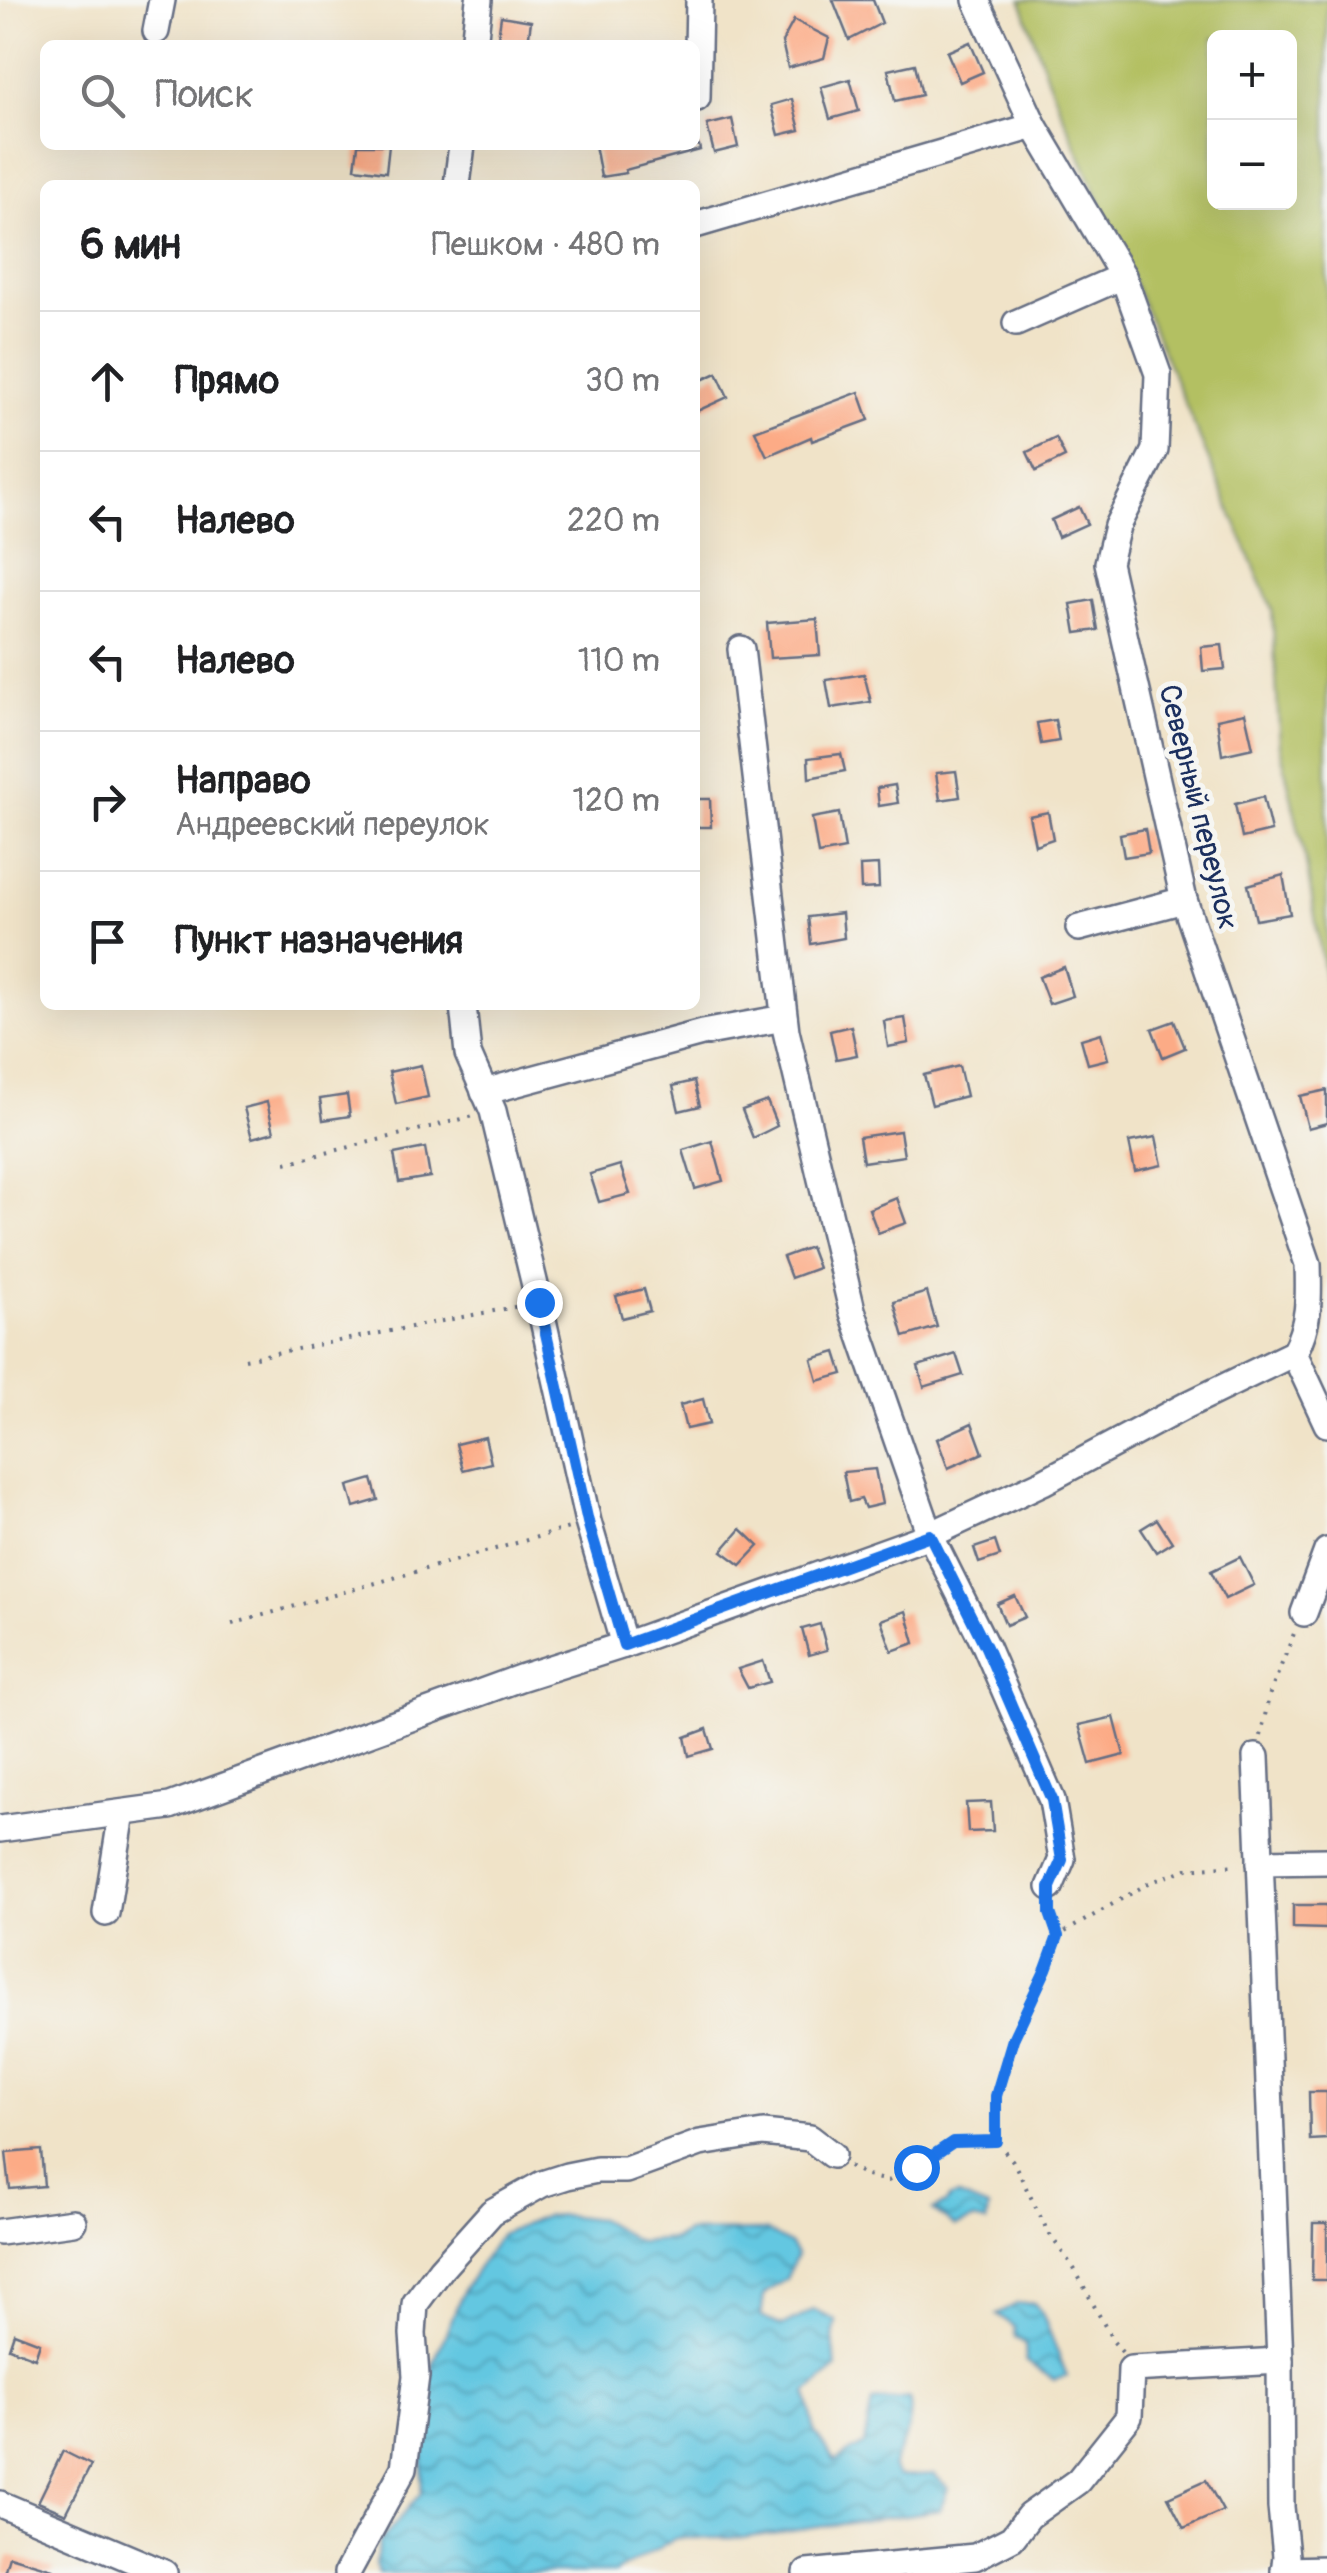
<!DOCTYPE html>
<html lang="ru">
<meta charset="utf-8">
<style>
:root{--surface:#fff;--page:#f6f6f6;--text:#202124;--muted:#757577;--line:#e0e0e0}
body{margin:0;font-family:Pangolin,sans-serif;background:var(--page);color:var(--text)}
.controls{position:absolute;right:30px;top:30px;display:grid;overflow:hidden;border-radius:15px;box-shadow:0 10px 40px #0002}
.controls button{width:90px;height:90px;display:grid;place-items:center;padding:0;border:0;border-bottom:2px solid var(--line);background:var(--surface);color:var(--text);font:50px sans-serif}
.stop{position:absolute;width:30px;height:30px;margin:-22px;border:8px solid #1a73e8;border-radius:50%;background:#fff}
.stop.end{background:#1a73e8;border-color:#fff;box-shadow:0 2px 10px #0008}
.list{margin:0;padding:0;list-style:none}
h2{display:flex;justify-content:space-between;align-items:center;height:130px;margin:0;padding:0 40px;font-size:42px}
h2 small{font-size:32px;font-weight:400;color:var(--muted)}
.list li{display:grid;grid-template-columns:65px 1fr auto;gap:30px;align-items:center;box-sizing:border-box;height:140px;padding:0 40px;border-top:2px solid var(--line)}
.list b{display:block;font-size:38px;white-space:nowrap}
.list p{margin:0;font-size:32px;white-space:nowrap;color:var(--muted)}
.list em{font-size:32px;font-style:normal;color:var(--muted)}
.icon{flex:none;width:55px;height:55px;fill:none;stroke:currentColor;stroke-width:2;stroke-linecap:round;stroke-linejoin:round}
.map{position:relative;flex:none;width:1327px;height:2573px;overflow:hidden}
.search{position:absolute;background:var(--surface);box-shadow:0 10px 40px #0002;left:40px;top:40px;width:660px;height:110px;display:flex;align-items:center;gap:25px;box-sizing:border-box;padding:0 35px;border-radius:15px;color:var(--muted);font-size:38px}
.panel{position:absolute;background:var(--surface);box-shadow:0 10px 40px #0002;left:40px;top:180px;width:660px;height:830px;border-radius:15px}
.map>svg:first-child{display:block}
</style>
<div class="map">
<svg width="1327" height="2573" viewBox="0 0 1327 2573">
<defs>
<pattern id="water-waves" width="16" height="10" patternUnits="userSpaceOnUse" patternTransform="scale(2.5)"><rect width="16" height="10" fill="#63c7e1"/><path d="M0 5q4-4 8 0t8 0" fill="none" stroke="#51a2ba"/></pattern>
</defs>
<rect width="100%" height="100%" fill="#f6f6f2"/>
<filter id="ink" filterUnits="userSpaceOnUse"><feTurbulence type="fractalNoise" baseFrequency=".01" numOctaves="2"/><feDisplacementMap in="SourceGraphic" scale="20" xChannelSelector="R" yChannelSelector="G"/><feConvolveMatrix kernelMatrix="1 2 1 2 8 2 1 2 1" color-interpolation-filters="sRGB"/></filter>
<filter id="wash" filterUnits="userSpaceOnUse"><feTurbulence type="fractalNoise" baseFrequency=".0048" numOctaves="4" result="noise"/><feDisplacementMap in="SourceGraphic" scale="40" xChannelSelector="R" yChannelSelector="G"/><feGaussianBlur stdDeviation="2.25" result="paint"/><feColorMatrix in="noise" values="0 0 0 0 0 0 0 0 0 0 0 0 0 0 0 0 0 1.4 0 .05"/><feComposite in="paint" operator="in"/></filter>
<g filter="url(#wash)">
<rect width="100%" height="100%" fill="#f0e3c8"/>
<!-- green -->
<path fill="#b3c062" stroke="#677860" stroke-width="2.5" fill-rule="evenodd" d="M 1021,0 L 1327,0 L 1327,991 L 1307,868 L 1280,746 L 1272,609 L 1048,80 ZM 1214,38 L 1290,38 L 1290,202 L 1214,202 Z"/>
<!-- water -->
<g fill="url(#water-waves)" stroke="#3f7ba0" stroke-width="2.5">
<polygon points="959,2196 988,2208 986,2223 973,2220 955,2227 933,2210 946,2204 950,2198"/>
<path d="M 562,2215 L 599,2219 L 639,2242 L 673,2239 L 686,2232 L 766,2231 L 791,2245 L 797,2255 L 786,2279 L 764,2294 L 761,2317 L 782,2326 L 814,2310 L 836,2321 L 833,2338 L 836,2368 L 807,2393 L 815,2433 L 835,2461 L 864,2444 L 872,2402 L 909,2398 C 915,2422 902,2446 892,2467 L 898,2476 L 934,2474 L 948,2488 L 940,2510 L 741,2538 L 676,2538 L 614,2573 L 379,2573 L 375,2564 L 380,2542 L 421,2493 L 425,2417 L 433,2364 L 465,2287 L 500,2235 L 545,2216 Z"/>
<polygon points="1034,2303 1042,2313 1067,2376 1054,2380 1026,2361 1025,2344 1015,2337 1015,2327 997,2314 1017,2304"/>
</g>
<g id="blocks">
<!-- building -->
<g fill="#fcab86">
<polygon points="833,0 873,0 882,23 849,40"/>
<polygon points="501,16 531,21 528,43 498,38"/>
<polygon points="794,20 829,38 824,58 788,68 782,42"/>
<polygon points="970,42 983,72 960,82 947,52"/>
<polygon points="915,64 922,95 895,101 888,70"/>
<polygon points="850,79 859,111 830,119 821,87"/>
<polygon points="792,99 800,130 779,135 771,105"/>
<polygon points="732,119 738,147 714,153 707,125"/>
<polygon points="358,145 389,145 386,172 355,168"/>
<polygon points="595,145 699,145 700,150 625,170 626,173 601,177"/>
<polygon points="717,373 728,397 695,412 695,383"/>
<polygon points="859,392 869,420 812,441 811,437 767,456 755,431"/>
<polygon points="1056,438 1065,457 1036,471 1027,452"/>
<polygon points="1079,507 1087,524 1058,537 1051,520"/>
<polygon points="1093,600 1098,630 1076,633 1071,604"/>
<polygon points="817,619 820,655 770,658 767,623"/>
<polygon points="1222,645 1225,669 1203,671 1201,647"/>
<polygon points="864,674 871,702 831,708 826,680"/>
<polygon points="1245,713 1253,748 1222,755 1217,719"/>
<polygon points="1055,720 1059,741 1041,744 1037,723"/>
<polygon points="841,754 845,771 809,778 808,758"/>
<polygon points="956,771 960,797 940,800 936,773"/>
<polygon points="895,785 898,803 879,806 877,788"/>
<polygon points="1263,797 1271,831 1242,838 1235,804"/>
<polygon points="695,799 710,799 711,827 695,827"/>
<polygon points="1048,812 1053,839 1035,845 1029,816"/>
<polygon points="839,813 845,849 818,854 812,818"/>
<polygon points="1145,829 1149,853 1124,857 1120,834"/>
<polygon points="878,865 879,888 861,889 860,866"/>
<polygon points="1283,875 1290,914 1256,920 1248,885"/>
<polygon points="842,913 844,938 811,944 808,917"/>
<polygon points="1064,967 1073,996 1049,1004 1039,977"/>
<polygon points="905,1018 909,1043 888,1047 884,1021"/>
<polygon points="1174,1021 1185,1048 1163,1057 1152,1029"/>
<polygon points="851,1026 857,1055 836,1059 830,1031"/>
<polygon points="1101,1033 1108,1059 1088,1064 1081,1039"/>
<polygon points="421,1065 428,1097 396,1104 389,1072"/>
<polygon points="959,1066 966,1096 932,1105 924,1075"/>
<polygon points="694,1081 700,1106 679,1111 673,1086"/>
<polygon points="1327,1090 1327,1123 1308,1128 1300,1096"/>
<polygon points="347,1095 350,1116 323,1120 320,1099"/>
<polygon points="767,1101 777,1126 753,1138 742,1110"/>
<polygon points="267,1102 274,1132 252,1138 244,1108"/>
<polygon points="900,1131 904,1156 863,1162 859,1137"/>
<polygon points="1156,1137 1162,1165 1135,1171 1129,1142"/>
<polygon points="712,1141 723,1181 695,1189 683,1150"/>
<polygon points="425,1148 430,1177 399,1182 394,1154"/>
<polygon points="620,1165 630,1194 599,1202 590,1174"/>
<polygon points="897,1198 906,1223 878,1233 869,1209"/>
<polygon points="810,1247 818,1268 791,1278 783,1257"/>
<polygon points="644,1289 650,1311 622,1318 616,1296"/>
<polygon points="927,1292 937,1327 904,1337 894,1302"/>
<polygon points="836,1352 843,1374 818,1381 812,1359"/>
<polygon points="956,1354 963,1375 924,1387 918,1366"/>
<polygon points="703,1399 709,1424 686,1429 680,1405"/>
<polygon points="972,1423 983,1453 948,1468 937,1439"/>
<polygon points="485,1437 491,1463 463,1470 456,1444"/>
<polygon points="875,1469 882,1504 865,1508 861,1499 849,1502 843,1472"/>
<polygon points="372,1479 378,1500 354,1507 348,1486"/>
<polygon points="1157,1519 1172,1542 1156,1552 1141,1529"/>
<polygon points="741,1529 759,1546 741,1565 722,1551"/>
<polygon points="995,1541 1000,1556 979,1563 974,1548"/>
<polygon points="1240,1557 1254,1585 1225,1599 1211,1571"/>
<polygon points="1015,1596 1025,1617 1006,1625 997,1604"/>
<polygon points="906,1611 915,1643 892,1651 881,1620"/>
<polygon points="820,1624 827,1650 809,1655 802,1629"/>
<polygon points="763,1661 770,1682 748,1688 738,1669"/>
<polygon points="1114,1717 1124,1755 1090,1764 1079,1725"/>
<polygon points="707,1729 713,1749 689,1756 685,1737"/>
<polygon points="991,1802 993,1831 968,1832 966,1803"/>
<polygon points="1293,1905 1327,1905 1327,1929 1293,1928"/>
<polygon points="1309,2092 1327,2092 1327,2139 1310,2140"/>
<polygon points="41,2150 44,2186 10,2189 6,2153"/>
<polygon points="1313,2223 1327,2223 1327,2280 1312,2280"/>
<polygon points="14,2333 40,2343 35,2358 9,2348"/>
<polygon points="63,2451 91,2465 66,2514 38,2502"/>
<polygon points="1206,2480 1223,2511 1184,2528 1168,2497"/>
<polygon points="9,2556 53,2569 52,2573 4,2573"/>
</g>
</g>
</g>
<g filter="url(#ink)">
<use href="#blocks" fill-opacity="0" stroke="#666e83" stroke-width="2.5"/>
<g fill="none" stroke-linecap="round" stroke-linejoin="round">
<!-- minor casing -->
<g stroke="#666e83" stroke-width="30">
<g id="minor">
<path d="M 976,0 L 1034,126 L 1123,276 L 1158,374 L 1155,450 L 1117,526 L 1108,563 L 1184,900 L 1308,1264 C 1309,1298 1310,1322 1294,1353"/>
<polyline points="156,31 162,0"/>
<polyline points="474,45 479,0"/>
<polyline points="697,98 699,0"/>
<polyline points="457,185 462,145"/>
<polyline points="695,225 1034,126"/>
<polyline points="1016,323 1123,276"/>
<polyline points="741,649 786,1031 852,1310 930,1535 986,1647 1052,1800 1062,1859 1050,1887"/>
<polyline points="1079,928 1184,900"/>
<polyline points="463,1005 468,1054 493,1111 539,1302 588,1522 624,1645"/>
<polyline points="484,1092 702,1033 784,1018"/>
<polyline points="1294,1353 1327,1424"/>
<polyline points="1304,1613 1327,1551"/>
<polyline points="1256,1757 1280,2361 1281,2507 1286,2556 1284,2573"/>
<polyline points="0,1829 170,1806 520,1678 624,1645 930,1535 1043,1482 1187,1405 1294,1353"/>
<polyline points="1260,1862 1327,1861"/>
<polyline points="106,1913 122,1813"/>
<polyline points="0,2232 73,2222"/>
<polyline points="0,2504 164,2573"/>
<polyline points="1284,2570 1327,2569"/>
<polyline points="347,2573 404,2468 416,2376 413,2334 415,2304 441,2269 492,2212 542,2184 567,2176 597,2170 626,2170 700,2143 763,2133 810,2138 832,2155"/>
<polyline points="807,2573 975,2557 1012,2538 1029,2516 1078,2481 1129,2417 1131,2369 1280,2361"/>
</g>
</g>
<!-- path -->
<g stroke="#666e83" stroke-width="4" stroke-dasharray="2.5 8" stroke-linecap="butt">
<polyline points="286,1163 474,1116"/>
<polyline points="245,1359 520,1306"/>
<polyline points="232,1624 569,1528"/>
<polyline points="1261,1736 1269,1696 1295,1631"/>
<polyline points="1050,1907 1058,1936"/>
<polyline points="849,2166 867,2176 888,2181 916,2167 953,2142 995,2141"/>
<polyline points="1122,2352 1113,2341 1075,2270 1048,2232 1013,2161 996,2141 995,2095 1013,2039 1046,1969 1058,1936 1149,1883 1187,1869 1237,1865"/>
</g>
<!-- minor -->
<use href="#minor" stroke="#fff" stroke-width="25"/>
</g>
</g>
<g fill="none" stroke-linecap="round" stroke-linejoin="round" filter="url(#ink)">
<!-- route -->
<polyline stroke="#1a73e8" stroke-width="12" points="539,1302 588,1522 624,1645 930,1535 986,1647 1052,1800 1062,1860 1050,1887 1050,1913 1058,1936 1046,1969 1013,2039 996,2096 996,2141 953,2142 916,2167"/>
</g>
<g text-anchor="middle" stroke-width="10" stroke-linejoin="round" paint-order="stroke">
<!-- street labels -->
<g font-size="30" fill="#1b2f5e" stroke="#f6f6f2">
<text transform="translate(1199 807) rotate(76)" y="10">Северный переулок</text>
</g>
</g>
</svg>
<div class="controls">
<button>+</button>
<button>−</button>
</div>
<div class="stop" style="left:916px;top:2167px"></div>
<div class="stop end" style="left:539px;top:1302px"></div>
<div class="search"><svg class="icon" aria-label="search" viewBox="0 0 24 24"><circle cx="10" cy="10" r="6"/><path d="M15 15l6 6"/></svg>Поиск</div>
<section class="panel">
<h2>6 мин<small>Пешком · 480 m</small></h2>
<ul class="list">
<li><svg class="icon" aria-label="ahead" viewBox="0 0 24 24"><path d="M12 20V5M6 11l6-6 6 6"/></svg><div><b>Прямо</b></div><em>30 m</em></li>
<li><svg class="icon" aria-label="left" viewBox="0 0 24 24"><path d="M17 20v-9H6M10 6l-5 5 5 5"/></svg><div><b>Налево</b></div><em>220 m</em></li>
<li><svg class="icon" aria-label="left" viewBox="0 0 24 24"><path d="M17 20v-9H6M10 6l-5 5 5 5"/></svg><div><b>Налево</b></div><em>110 m</em></li>
<li><svg class="icon" aria-label="right" viewBox="0 0 24 24"><path d="M7 20v-9h11M14 6l5 5-5 5"/></svg><div><b>Направо</b><p>Андреевский переулок</p></div><em>120 m</em></li>
<li><svg class="icon" aria-label="arrive" viewBox="0 0 24 24"><path d="M6 21V4h12l-3 4 3 4H6"/></svg><div><b>Пункт назначения</b></div></li>
</ul>
</section>
</div>
